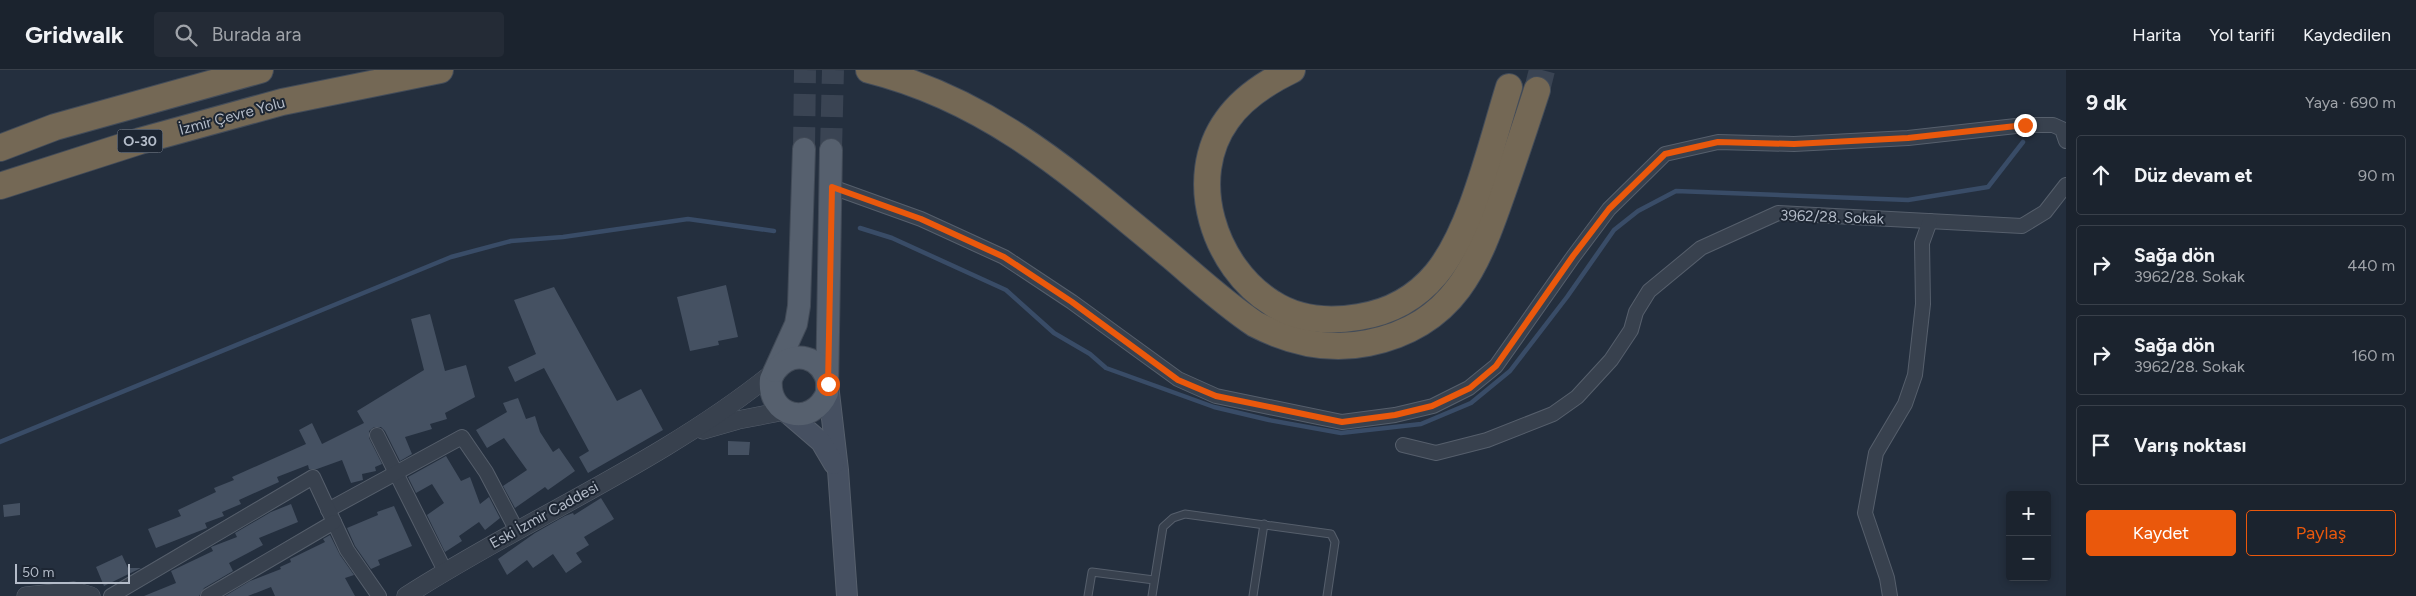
<!DOCTYPE html>
<html lang="tr">
<meta charset="utf-8">
<style>
:root{--surface:#1b232e;--page:#242b36;--text:#f1f3f6;--muted:#a0a4aa;--line:#39404a;--accent:#ea580c}
body{margin:0;font-family:Figtree,sans-serif;background:var(--page);color:var(--text)}
.controls{position:absolute;right:15px;bottom:15px;display:grid;overflow:hidden;border-radius:5px;box-shadow:0 2px 8px #0003}
.controls button{width:45px;height:45px;display:grid;place-items:center;padding:0;border:0;border-bottom:1px solid var(--line);background:var(--surface);color:var(--text);font:25px sans-serif}
.scale{position:absolute;left:15px;bottom:12px;width:115px;box-sizing:border-box;padding-left:5px;border:2px solid #b4bcc9;border-top:0;font-size:14px;line-height:18px;white-space:nowrap;color:#b4bcc9;-webkit-text-stroke:4px #1d2633;paint-order:stroke}
.stop{position:absolute;width:15px;height:15px;margin:-11px;border:4px solid #ea580c;border-radius:50%;background:#fff}
.stop.end{background:#ea580c;border-color:#fff;box-shadow:0 1px 5px #0008}
.list{margin:0;padding:0;list-style:none}
h2{display:flex;justify-content:space-between;align-items:center;height:65px;margin:0;padding:0 20px;font-size:21px}
h2 small{font-size:16px;font-weight:400;color:var(--muted)}
.list li{display:grid;grid-template-columns:32px 1fr auto;gap:15px;align-items:center;box-sizing:border-box;height:80px;margin:0 10px 10px;padding:0 10px;border:1px solid var(--line);border-radius:5px}
.list b{display:block;font-size:19px;white-space:nowrap}
.list p{margin:0;font-size:16px;white-space:nowrap;color:var(--muted)}
.list em{font-size:16px;font-style:normal;color:var(--muted)}
.actions{display:flex;gap:10px;padding:15px 20px}
.actions a{flex:1;padding:11px 0;border:1px solid var(--accent);border-radius:5px;text-align:center;font-size:18px;color:var(--accent)}
.actions .main{background:var(--accent);color:#fff}
.icon{flex:none;width:28px;height:28px;fill:none;stroke:currentColor;stroke-width:2;stroke-linecap:round;stroke-linejoin:round}
.map{position:relative;flex:none;width:2066px;height:526px;overflow:hidden}
header{display:flex;align-items:center;gap:30px;box-sizing:border-box;height:70px;padding:0 25px;background:var(--surface);border-bottom:1px solid var(--line)}
header strong{font-size:24px}
nav{display:flex;gap:28px;margin-inline-start:auto;font-size:18px}
.search{width:350px;height:45px;background:var(--page);display:flex;align-items:center;gap:12px;box-sizing:border-box;padding:0 18px;border-radius:5px;color:var(--muted);font-size:19px}
main{display:flex}
aside{flex:1;background:var(--surface)}
.map>svg:first-child{display:block}
</style>
<header>
<strong>Gridwalk</strong>
<div class="search"><svg class="icon" aria-label="search" viewBox="0 0 24 24"><circle cx="10" cy="10" r="6"/><path d="M15 15l6 6"/></svg>Burada ara</div>
<nav><a>Harita</a><a>Yol tarifi</a><a>Kaydedilen</a></nav>
</header>
<main>
<div class="map">
<svg width="2066" height="526" viewBox="0 0 2066 526">
<rect width="100%" height="100%" fill="#242f3e"/>
<g fill="none" stroke-linecap="round" stroke-linejoin="round">
<!-- stream -->
<g stroke="#394c67" stroke-width="4.5">
<polyline points="860,158 892,168 1006,220 1054,263 1090,284 1106,298 1214,337 1269,350 1341,363 1421,354 1471,333 1510,301 1567,227 1614,160 1638,141 1676,121 1908,130 1988,117 2023,72"/>
<polyline points="0,372 451,187 511,171 563,167 688,149 774,161"/>
</g>
</g>
<!-- building -->
<g fill="#455162">
<polygon points="726,215 738,267 718,271 719,275 690,281 677,227"/>
<polygon points="554,217 617,331 641,319 663,360 588,403 579,387 589,381 544,298 515,312 508,297 536,284 514,230"/>
<polygon points="430,244 445,301 466,295 475,327 445,343 447,349 430,354 432,359 405,367 412,384 400,391 385,361 381,357 374,357 369,361 369,368 382,394 375,397 376,401 362,404 363,410 351,413 342,390 317,399 309,399 308,395 277,407 279,412 239,430 241,434 222,442 224,446 205,453 207,458 156,478 148,459 181,446 178,440 216,422 214,418 234,410 232,407 306,374 299,360 312,353 322,374 364,353 357,341 424,300 411,249"/>
<polygon points="518,328 526,349 535,346 540,362 553,382 559,378 575,401 548,420 545,417 515,438 503,416 527,400 504,368 487,378 476,360 507,342 503,333"/>
<polygon points="728,371 750,372 749,385 728,385"/>
<polygon points="446,386 461,411 470,407 480,434 489,427 500,448 485,460 479,452 459,466 462,471 445,482 427,445 444,433 432,414 416,423 408,407"/>
<polygon points="601,428 614,449 584,467 589,475 576,483 582,492 566,503 553,484 533,498 527,490 507,505 498,489 535,463 565,446 573,443 574,445"/>
<polygon points="20,433 20,445 4,447 3,435"/>
<polygon points="291,434 298,452 259,468 263,475 229,493 233,501 204,518 199,526 144,526 176,513 171,501 213,481 211,477 237,467 235,463 271,442"/>
<polygon points="394,436 412,476 378,490 380,495 371,499 355,476 347,458 378,445 377,442"/>
<polygon points="330,465 340,485 354,505 345,508 355,526 275,526 271,517 248,526 225,526 250,511 281,499 280,497 291,492 290,489 325,472 323,469"/>
<polygon points="122,485 128,498 141,498 104,516 96,497"/>
</g>
<g fill="none" stroke-linecap="round" stroke-linejoin="round">
<!-- primary-tunnel -->
<g stroke="#3a4453" stroke-width="22" stroke-dasharray="22 11" stroke-linecap="butt">
<polyline points="804,79 805,0"/>
<polyline points="831,80 833,0"/>
</g>
<!-- motorway-tunnel -->
<polyline stroke="#3a4453" stroke-width="26" stroke-dasharray="26 13" stroke-linecap="butt" points="1537,20 1542,0"/>
<!-- service casing -->
<g stroke="#565f6c" stroke-width="9">
<g id="service">
<polyline points="1088,526 1092,502 1154,510"/>
<polyline points="1152,526 1163,457 1173,448 1185,444 1331,464 1335,472 1327,526"/>
<polyline points="1253,526 1264,454"/>
</g>
</g>
<!-- minor casing -->
<g stroke="#565f6c" stroke-width="16">
<g id="minor">
<polyline points="832,117 921,149 1004,187 1072,232 1178,309 1216,326 1342,352 1395,345 1433,336 1469,318 1496,296 1573,187 1609,139 1665,84 1718,72 1794,74 1908,68 2025,55 2053,55 2062,59 2066,71"/>
<polyline points="377,365 445,501"/>
<polyline points="1403,375 1436,383 1487,370 1553,344 1577,327 1611,290 1631,260 1636,242 1649,221 1701,178 1778,143 2022,156 2045,142 2066,115"/>
<polyline points="328,440 462,367 486,402 517,461"/>
<polyline points="111,526 313,407 347,480 379,526"/>
<polyline points="208,526 334,452"/>
<polyline points="1890,526 1887,508 1865,443 1876,383 1905,334 1915,305 1923,234 1922,173 1930,151"/>
</g>
</g>
<!-- tertiary casing -->
<g stroke="#565f6c" stroke-width="19">
<g id="tertiary">
<polyline points="703,360 738,350 785,341"/>
<polyline points="26,526 74,521 91,526"/>
<path d="M 406,526 C 527,448 663,392 775,301"/>
</g>
</g>
<!-- secondary casing -->
<g stroke="#565f6c" stroke-width="22">
<g id="secondary">
<polyline points="828,314 838,400 847,526"/>
<polyline points="785,341 821,372 834,394"/>
</g>
</g>
<!-- primary casing -->
<g stroke="#414a57" stroke-width="24">
<g id="primary">
<path d="M 804,79 L 799,236 L 796,254 L 771,309 C 767,347 812,358 827,323 L 831,80"/>
<path d="M 775,301 C 793,278 822,286 828,314"/>
</g>
</g>
<!-- motorway casing -->
<g stroke="#434c59" stroke-width="28">
<g id="motorway">
<path d="M 869,0 C 993,31 1076,108 1172,187 C 1199,210 1225,234 1255,254 C 1290,272 1329,281 1368,273 C 1455,255 1477,196 1503,121 C 1515,87 1526,54 1537,20"/>
<path d="M 1292,0 C 1267,12 1243,27 1227,50 C 1185,108 1214,197 1272,233 C 1298,250 1329,252 1359,247 C 1391,242 1416,228 1436,204 C 1472,161 1492,71 1509,17"/>
<polyline points="0,78 55,57 260,0"/>
<polyline points="0,116 140,71 282,32 440,0"/>
</g>
</g>
<!-- service -->
<use href="#service" stroke="#38414e" stroke-width="7"/>
<!-- minor -->
<use href="#minor" stroke="#38414e" stroke-width="14"/>
<!-- tertiary -->
<use href="#tertiary" stroke="#38414e" stroke-width="18"/>
<!-- secondary -->
<use href="#secondary" stroke="#465061" stroke-width="20"/>
<!-- primary -->
<use href="#primary" stroke="#56606e" stroke-width="22"/>
<!-- motorway -->
<use href="#motorway" stroke="#746855" stroke-width="26"/>
</g>
<g fill="none" stroke-linecap="round" stroke-linejoin="round">
<!-- route -->
<polyline stroke="#ea580c" stroke-width="6" points="828,314 832,117 921,149 1004,187 1072,232 1178,310 1216,326 1342,352 1395,345 1432,336 1470,318 1496,296 1573,186 1609,139 1665,84 1718,72 1794,74 1908,68 2025,55"/>
</g>
<g text-anchor="middle" stroke-width="4" stroke-linejoin="round" paint-order="stroke">
<!-- shield labels -->
<rect fill="#1d2633" stroke="#878f9c" stroke-width="1" x="117.5" y="59.5" width="45" height="23" rx="4"/>
<g font-size="14" font-weight="bold" fill="#b4bcc9">
<text x="140" y="76">O-30</text>
</g>
<!-- street labels -->
<g font-size="15" fill="#b4bcc9" stroke="#1d2633">
<text transform="translate(232 46) rotate(-15)" y="5">İzmir Çevre Yolu</text>
<text transform="translate(1832 147) rotate(2)" y="5">3962/28. Sokak</text>
<text transform="translate(544 445) rotate(-29)" y="5">Eski İzmir Caddesi</text>
</g>
</g>
</svg>
<div class="controls">
<button>+</button>
<button>−</button>
</div>
<div class="scale">50 m</div>
<div class="stop" style="left:828px;top:314px"></div>
<div class="stop end" style="left:2025px;top:55px"></div>
</div>
<aside>
<h2>9 dk<small>Yaya · 690 m</small></h2>
<ul class="list">
<li><svg class="icon" aria-label="ahead" viewBox="0 0 24 24"><path d="M12 20V5M6 11l6-6 6 6"/></svg><div><b>Düz devam et</b></div><em>90 m</em></li>
<li><svg class="icon" aria-label="right" viewBox="0 0 24 24"><path d="M7 20v-9h11M14 6l5 5-5 5"/></svg><div><b>Sağa dön</b><p>3962/28. Sokak</p></div><em>440 m</em></li>
<li><svg class="icon" aria-label="right" viewBox="0 0 24 24"><path d="M7 20v-9h11M14 6l5 5-5 5"/></svg><div><b>Sağa dön</b><p>3962/28. Sokak</p></div><em>160 m</em></li>
<li><svg class="icon" aria-label="arrive" viewBox="0 0 24 24"><path d="M6 21V4h12l-3 4 3 4H6"/></svg><div><b>Varış noktası</b></div></li>
</ul>
<div class="actions"><a class="main">Kaydet</a><a>Paylaş</a></div>
</aside>
</main>
